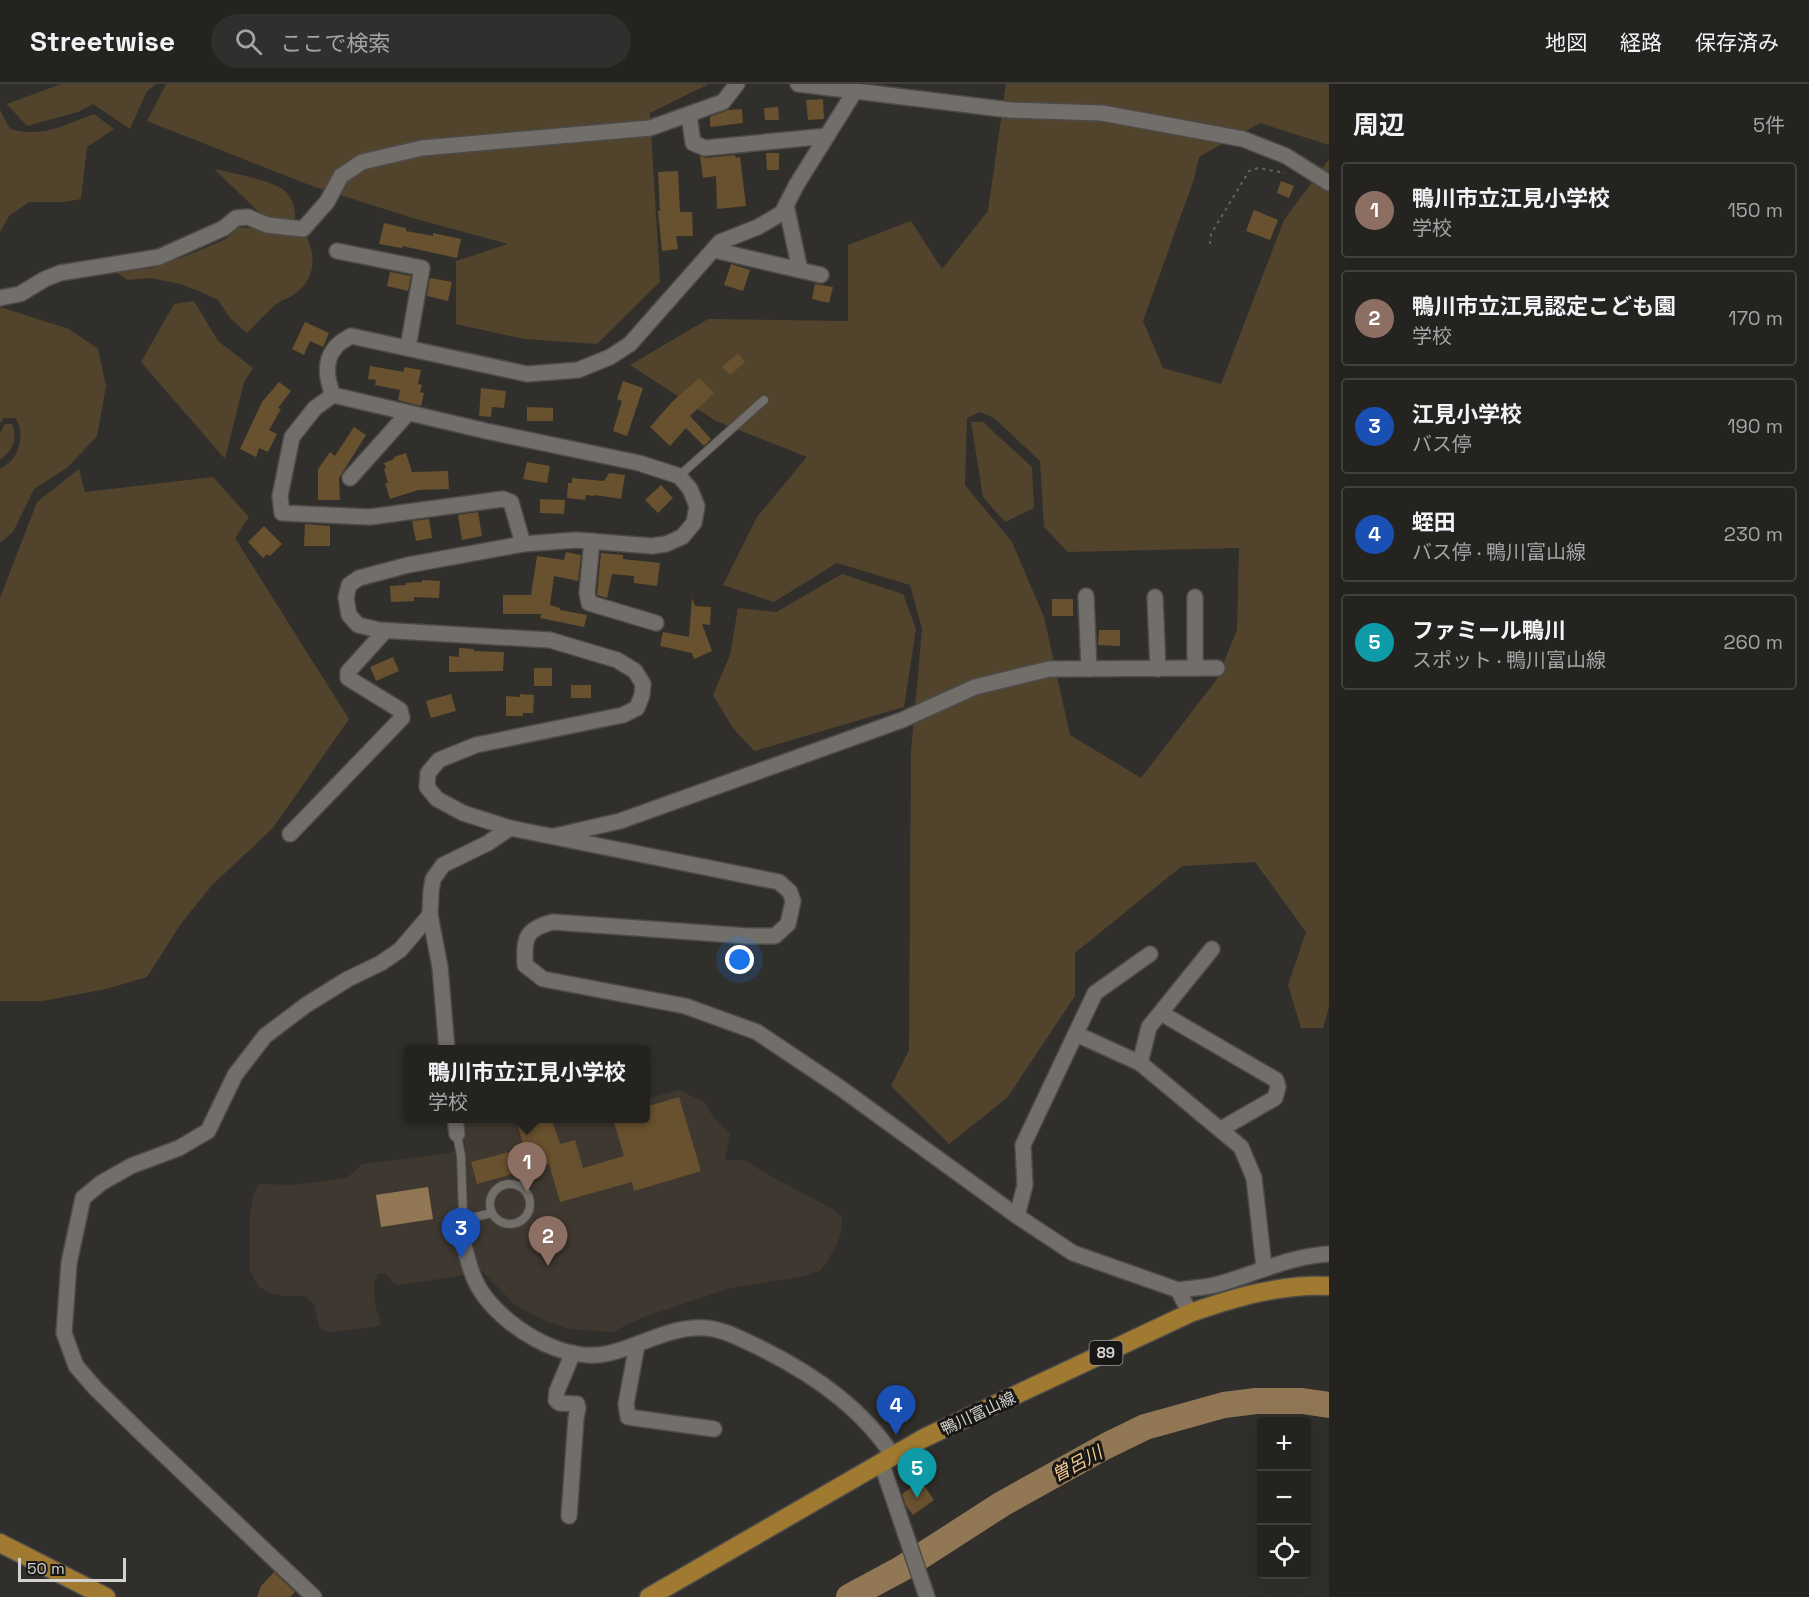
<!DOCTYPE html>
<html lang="ja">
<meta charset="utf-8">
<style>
:root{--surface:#252320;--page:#312f2d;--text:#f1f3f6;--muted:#a3a4a5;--line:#42403e;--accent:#d93025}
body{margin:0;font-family:"Space Grotesk","Noto Sans JP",sans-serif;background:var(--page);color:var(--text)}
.controls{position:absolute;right:18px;bottom:18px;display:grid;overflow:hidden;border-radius:6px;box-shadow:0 6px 24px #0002}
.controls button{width:54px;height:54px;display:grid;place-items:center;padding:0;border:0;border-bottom:2px solid var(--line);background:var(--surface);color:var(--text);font:30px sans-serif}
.scale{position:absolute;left:18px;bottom:15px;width:108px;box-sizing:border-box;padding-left:6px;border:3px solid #d3d2d0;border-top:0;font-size:16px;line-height:21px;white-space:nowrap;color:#d3d2d0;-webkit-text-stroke:4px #181715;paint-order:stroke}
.you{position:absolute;left:740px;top:876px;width:21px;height:21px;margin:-15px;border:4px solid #fff;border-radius:50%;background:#1a73e8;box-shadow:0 0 0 9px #1a73e833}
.badge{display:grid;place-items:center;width:39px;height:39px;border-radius:50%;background:var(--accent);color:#fff;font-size:20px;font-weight:700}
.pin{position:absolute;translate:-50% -50px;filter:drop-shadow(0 2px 3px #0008)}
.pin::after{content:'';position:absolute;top:32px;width:21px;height:18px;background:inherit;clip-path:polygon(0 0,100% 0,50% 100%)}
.popup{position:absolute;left:404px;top:961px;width:246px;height:78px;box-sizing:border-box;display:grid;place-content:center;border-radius:6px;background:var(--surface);filter:drop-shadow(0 2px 4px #0005);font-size:20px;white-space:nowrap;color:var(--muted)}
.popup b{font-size:22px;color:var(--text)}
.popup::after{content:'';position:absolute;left:50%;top:100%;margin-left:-12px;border:12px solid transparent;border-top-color:var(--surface)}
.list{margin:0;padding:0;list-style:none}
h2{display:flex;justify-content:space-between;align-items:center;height:78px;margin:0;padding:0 24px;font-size:26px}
h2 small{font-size:20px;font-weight:400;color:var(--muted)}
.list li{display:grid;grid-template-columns:39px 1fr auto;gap:18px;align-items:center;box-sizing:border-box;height:96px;margin:0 12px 12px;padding:0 12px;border:2px solid var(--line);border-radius:6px}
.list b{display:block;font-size:22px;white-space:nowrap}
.list p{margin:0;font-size:20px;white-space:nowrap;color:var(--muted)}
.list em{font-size:20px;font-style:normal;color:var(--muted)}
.icon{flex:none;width:33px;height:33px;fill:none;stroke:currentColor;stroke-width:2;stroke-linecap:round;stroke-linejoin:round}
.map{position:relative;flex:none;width:1329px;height:1513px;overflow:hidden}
header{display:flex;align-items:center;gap:36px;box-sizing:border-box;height:84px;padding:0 30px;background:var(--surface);border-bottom:2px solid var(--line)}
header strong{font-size:28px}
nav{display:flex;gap:33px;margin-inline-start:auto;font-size:21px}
.search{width:420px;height:54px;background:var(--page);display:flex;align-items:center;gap:15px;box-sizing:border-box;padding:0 21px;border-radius:33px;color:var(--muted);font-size:22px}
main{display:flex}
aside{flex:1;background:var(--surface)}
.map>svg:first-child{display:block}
</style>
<header>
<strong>Streetwise</strong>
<div class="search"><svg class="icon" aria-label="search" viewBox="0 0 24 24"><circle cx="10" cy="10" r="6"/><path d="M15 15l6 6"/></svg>ここで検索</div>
<nav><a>地図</a><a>経路</a><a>保存済み</a></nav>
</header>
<main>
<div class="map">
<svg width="1329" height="1513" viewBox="0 0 1329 1513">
<rect width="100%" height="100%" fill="#312f2b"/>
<!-- built -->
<polygon fill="#3f3830" points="646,997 651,1014 679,1006 704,1018 712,1031 730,1050 725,1076 746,1076 763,1088 834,1126 842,1133 841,1149 835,1164 821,1186 805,1192 730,1204 644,1233 612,1248 568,1245 543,1236 515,1221 476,1181 471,1161 455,1164 463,1190 459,1192 400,1201 392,1198 386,1189 378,1190 374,1200 375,1220 381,1241 375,1243 332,1248 323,1246 319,1243 314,1220 304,1212 285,1212 270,1209 259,1203 250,1187 250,1130 253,1112 258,1100 291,1101 347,1094 362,1080 450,1069 465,1063 463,1035 646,1034"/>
<!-- green -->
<g fill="#52432d" fill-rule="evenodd">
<polygon points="61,0 156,0 147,7 130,45 93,20 78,28 27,42 7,20"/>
<polygon points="166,0 709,0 650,29 660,198 597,260 524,255 456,240 456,177 508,160 416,135 312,102 147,37"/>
<path d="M 1006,0 L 1329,0 L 1329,61 L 1260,39 L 1199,73 L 1194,95 L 1143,237 L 1163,284 L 1221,300 L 1284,136 L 1329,75 L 1329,923 L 1323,944 L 1301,944 L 1288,901 L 1306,848 L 1255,778 L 1182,782 L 1075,869 L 1075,912 L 1007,1014 L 949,1060 L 891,1002 L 909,966 L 911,668 L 922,545 L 910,501 L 837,479 L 774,518 L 723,501 L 757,433 L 807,373 L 716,337 L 630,281 L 708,235 L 848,237 L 848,161 L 911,137 L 942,185 L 988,127 ZM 980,328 L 994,334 L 1040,377 L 1044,443 L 1068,468 L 1239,464 L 1237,546 L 1217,595 L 1141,694 L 1070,651 L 1044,533 L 1012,458 L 965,401 L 967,334 Z"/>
<path d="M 0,26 L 10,45 C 43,54 64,41 94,30 L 114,45 L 87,63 L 81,115 L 65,118 L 29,118 L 9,132 L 0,148 Z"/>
<path d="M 214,85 C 231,89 274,96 286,108 C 293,115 295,124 295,134 L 282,138 L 263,132 Z"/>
<path d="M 239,143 L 306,151 C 316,172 316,195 295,210 C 290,214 283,215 278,219 C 267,227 257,239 247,249 L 230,234 L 218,216 L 201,208 L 180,200 L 150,194 L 127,196 L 116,188 L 152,184 L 191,170 L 226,155 Z"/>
<polygon points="194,217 218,257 253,284 244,298 225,375 141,278 174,220"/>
<path d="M 0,223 L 69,245 L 98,265 L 106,302 L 97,352 L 68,383 L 34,405 L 13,448 L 0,459 L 0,385 C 4,382 9,379 12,376 C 21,364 24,345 15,334 L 4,334 L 0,339 Z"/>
<polygon points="971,338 983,338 1032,383 1034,424 1005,438 983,413"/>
<path d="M 5,340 L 12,340 C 18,356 13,366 0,376 L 0,349 Z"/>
<polygon points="79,385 85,408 213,393 249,433 235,454 349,635 273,744 212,801 180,841 147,893 106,905 43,917 0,917 0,514 37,418"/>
<polygon points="842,490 903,510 916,545 904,623 754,667 733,644 713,611 730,571 738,524 776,528"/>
</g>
<!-- water -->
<polygon fill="#917754" points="428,1103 433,1135 381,1143 376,1111"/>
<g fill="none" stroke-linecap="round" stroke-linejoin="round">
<!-- river -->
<polyline stroke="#917754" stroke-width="26" points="849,1513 901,1485 1002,1420 1106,1362 1145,1343 1224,1321 1256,1317 1302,1317 1329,1321"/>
</g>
<!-- building -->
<g fill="#68512e">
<polygon points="823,15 824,35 808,36 806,16"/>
<polygon points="778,23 779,36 765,36 764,24"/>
<polygon points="742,25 743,39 710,43 710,33 728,26"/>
<polygon points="766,69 779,69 779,86 767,86"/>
<polygon points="735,71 736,74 740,73 746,122 717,125 716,92 703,94 700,72 706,74"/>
<polygon points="678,87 680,128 692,128 693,152 676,152 678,165 662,167 658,127 660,127 658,88"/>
<polygon points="1281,97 1294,102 1289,114 1277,109"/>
<polygon points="1254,126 1278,136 1270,156 1246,147"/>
<polygon points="384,139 406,144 406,147 433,152 433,149 461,155 457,174 402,162 402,164 379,160"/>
<polygon points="731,180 750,186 743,207 724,201"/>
<polygon points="390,188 411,192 408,207 387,202"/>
<polygon points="430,194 452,198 448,217 427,212"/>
<polygon points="815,200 833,203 829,219 812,215"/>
<polygon points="305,238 329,249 323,263 310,257 304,271 292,265"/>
<polygon points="738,269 745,278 730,291 722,283"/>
<polygon points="370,282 404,288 404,283 421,286 418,300 422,301 420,308 424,309 421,322 398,316 400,306 375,301 376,296 368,295"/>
<polygon points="699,294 714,309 690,332 711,355 704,362 686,344 670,362 650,343 672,318"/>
<polygon points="623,297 643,304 627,352 613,347 622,317 617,315"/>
<polygon points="279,298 291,307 278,324 281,325 269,346 277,350 268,368 259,364 256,373 240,365 262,318"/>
<polygon points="481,304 506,307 504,324 492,323 491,333 479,332"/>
<polygon points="527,323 553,324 553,337 527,337"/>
<polygon points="354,343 366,351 339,394 340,416 318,416 318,385 330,368 335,372"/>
<polygon points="406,369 412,388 448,387 449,405 418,406 390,415 385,399 388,399 384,385 386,384 384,379 394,375 394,373"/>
<polygon points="527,378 550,382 547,399 523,395"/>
<polygon points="609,389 625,391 621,415 595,411 595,412 586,411 585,416 567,414 568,399 572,399 572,394 604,397"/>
<polygon points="661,401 673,414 658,429 645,416"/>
<polygon points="540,415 565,416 564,430 540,429"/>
<polygon points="478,428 482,452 462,456 458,431"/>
<polygon points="429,435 432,454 416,457 412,437"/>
<polygon points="305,440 330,442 330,462 304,462"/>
<polygon points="264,442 282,460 270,472 267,470 263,474 248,458"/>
<polygon points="566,468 581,471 578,497 554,492 550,521 560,524 560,526 587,531 584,543 540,534 541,530 503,530 503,511 531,511 537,472 564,476"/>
<polygon points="601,469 623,471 623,475 660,479 657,502 634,499 634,492 612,490 607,514 597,511"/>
<polygon points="422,496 440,497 439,514 414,513 414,517 391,518 390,502 406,501 406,499 422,498"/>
<polygon points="692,514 695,522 711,523 710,541 702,540 712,567 694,575 692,569 660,562 663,548 689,553"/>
<rect x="1052" y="515" width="21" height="17"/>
<polygon points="1099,546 1120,546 1120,562 1098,561"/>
<polygon points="459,564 474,565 474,567 504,568 503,587 449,588 449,572 459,573"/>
<polygon points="393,573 399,587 376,597 370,583"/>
<rect x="534" y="584" width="18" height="18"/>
<rect x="571" y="601" width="20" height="13"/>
<polygon points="451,610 456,627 431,634 426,617"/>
<polygon points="520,610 534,611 533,629 523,629 523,632 506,632 506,612 520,613"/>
<polygon points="679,1013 701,1087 634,1107 632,1098 560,1118 549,1080 477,1100 471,1078 524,1064 516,1035 552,1035 560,1060 575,1056 583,1084 624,1072 613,1035 645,1035 645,1023"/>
<polygon points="921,1397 934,1416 913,1431 906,1422 902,1410"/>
<polygon points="274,1488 295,1508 290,1513 257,1513 261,1502"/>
</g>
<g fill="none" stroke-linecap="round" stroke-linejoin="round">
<!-- lane casing -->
<g stroke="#4d4b49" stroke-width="10">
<g id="lane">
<polyline points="679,392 764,316"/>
<polyline points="457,1050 461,1072 464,1161"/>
<circle cx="510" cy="1120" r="20"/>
<polyline points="463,1136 492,1129"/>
</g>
</g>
<!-- street casing -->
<g stroke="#4d4b49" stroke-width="18">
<g id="street">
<polyline points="798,0 1010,26 1102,29 1243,55 1286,72 1329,99"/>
<path d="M 855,7 L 797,100 L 782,129 L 758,143 L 720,158 L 630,260 L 610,273 L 578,286 L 527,290 L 351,252 C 346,255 338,259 335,264 C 323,278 327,296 333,311 L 486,347 L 639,379 L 679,392 L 690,405 L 697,422 L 694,439 L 682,453 L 666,460 L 652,462 L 576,456 L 523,460 L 408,481 L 359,494 L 349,501 L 346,514 L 349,531 L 358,541 L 379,546 L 550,556 L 617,576 L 635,587 L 643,600 L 642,611 L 637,624 L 623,631 L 476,661 L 439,676 L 428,689 L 427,703 L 437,715 L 463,729 L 510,744 L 779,798 L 790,808 L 793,817 L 788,840 L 775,852 L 748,852 L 553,838 C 525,845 524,854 525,881 L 543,895 L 685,922 L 757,948 L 839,1003 L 1017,1132 L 1073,1169 L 1178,1206 L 1190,1229"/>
<polyline points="689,31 693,59 705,64 827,52"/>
<polyline points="786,121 800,186"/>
<polyline points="714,166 821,191"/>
<polyline points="337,167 422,184 408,263"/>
<polyline points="0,214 20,210 45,195 60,189 159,173 224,144 236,134 248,133 267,141 303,145 327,118 341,92 362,78 422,64 650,44 723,18 737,0"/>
<polyline points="333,311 315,324 292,353 280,412 282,429 370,433 503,415 511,418 523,460"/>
<polyline points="350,394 408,329"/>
<polyline points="592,457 587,509 589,519 656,539"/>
<polyline points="1086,512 1089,585"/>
<polyline points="1155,513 1158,585"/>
<polyline points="1195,513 1195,584"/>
<polyline points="290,750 402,634 400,626 348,594 348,588 385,547"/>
<polyline points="555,752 620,737 902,636 975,603 1049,585 1217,584"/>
<polyline points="1212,865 1149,943 1140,979 1241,1063 1254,1094 1264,1183"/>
<polyline points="1161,929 1276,996 1278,1003 1275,1014 1221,1045"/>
<polyline points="1076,950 1140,979"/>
<polyline points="447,966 440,883 430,831 431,807 433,795 443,781 488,759 510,744"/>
<polyline points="455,1034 457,1050"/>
<polyline points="1017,1132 1025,1101 1023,1061 1095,909 1150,870"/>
<path d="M 464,1161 C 468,1176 471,1191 479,1204 C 502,1242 564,1281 610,1269 C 643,1261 670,1242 705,1244 C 722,1245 737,1253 752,1260 C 805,1285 861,1322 893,1372"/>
<path d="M 1178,1206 C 1190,1204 1203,1204 1215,1201 C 1253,1191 1289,1172 1329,1170"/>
<polyline points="637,1261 626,1320 628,1333 714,1345"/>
<polyline points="881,1378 927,1513"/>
<polyline points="569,1432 576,1334 578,1324 577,1320 559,1319 556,1316 557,1307 573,1269"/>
<polyline points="314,1513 139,1347 96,1305 76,1282 64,1249 69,1179 83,1114 101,1099 131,1082 179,1064 208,1047 235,991 265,952 306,921 348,895 381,879 400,866 430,831"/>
</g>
</g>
<!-- primary casing -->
<g stroke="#4d4b49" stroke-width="21">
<g id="primary">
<polyline points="0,1459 106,1513"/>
<path d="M 649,1513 L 924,1354 L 1190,1229 C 1236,1213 1280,1200 1329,1202"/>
</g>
</g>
<!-- path -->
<polyline stroke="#64635f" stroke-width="2" stroke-dasharray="3 4.5" stroke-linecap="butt" points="1210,160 1211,150 1249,87 1258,84 1285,89"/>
<!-- lane -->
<use href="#lane" stroke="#726f6b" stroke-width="8"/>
<!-- street -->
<use href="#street" stroke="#726f6b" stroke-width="15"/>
<!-- primary -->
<use href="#primary" stroke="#a07a30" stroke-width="18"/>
</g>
<g text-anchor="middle" stroke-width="6" stroke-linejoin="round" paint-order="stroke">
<!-- shield labels -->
<rect fill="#181715" stroke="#9b9a98" stroke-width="1.5" x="1089.5" y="1257" width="33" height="24" rx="4.5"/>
<g font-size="15" font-weight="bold" fill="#d3d2d0">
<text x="1106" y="1274">89</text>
</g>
<!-- street labels -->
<g font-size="16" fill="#d3d2d0" stroke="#181715">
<text transform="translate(978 1329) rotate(-25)" y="6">鴨川富山線</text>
</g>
<!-- water labels -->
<g font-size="18" font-style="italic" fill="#f5cb90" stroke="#181715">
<text transform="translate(1077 1380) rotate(-28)" y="6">曽呂川</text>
</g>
</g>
</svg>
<div class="controls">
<button>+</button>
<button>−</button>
<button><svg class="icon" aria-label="locate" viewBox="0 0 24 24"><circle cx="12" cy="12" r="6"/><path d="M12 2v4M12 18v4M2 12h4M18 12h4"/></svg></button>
</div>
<div class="scale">50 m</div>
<div class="you"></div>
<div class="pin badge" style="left:527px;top:1108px;background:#8d6e63">1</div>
<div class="popup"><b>鴨川市立江見小学校</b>学校</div>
<div class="pin badge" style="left:548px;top:1182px;background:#8d6e63">2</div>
<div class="pin badge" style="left:461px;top:1174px;background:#1a4fb4">3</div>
<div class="pin badge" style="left:896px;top:1351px;background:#1a4fb4">4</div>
<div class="pin badge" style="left:917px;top:1414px;background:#0f9aa8">5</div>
</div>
<aside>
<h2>周辺<small>5件</small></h2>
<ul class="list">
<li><span class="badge" style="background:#8d6e63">1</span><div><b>鴨川市立江見小学校</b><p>学校</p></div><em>150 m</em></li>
<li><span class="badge" style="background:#8d6e63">2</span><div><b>鴨川市立江見認定こども園</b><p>学校</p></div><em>170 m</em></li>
<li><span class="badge" style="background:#1a4fb4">3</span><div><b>江見小学校</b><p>バス停</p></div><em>190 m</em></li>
<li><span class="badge" style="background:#1a4fb4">4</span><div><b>蛭田</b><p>バス停 · 鴨川富山線</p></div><em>230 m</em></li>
<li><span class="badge" style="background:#0f9aa8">5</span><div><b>ファミール鴨川</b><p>スポット · 鴨川富山線</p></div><em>260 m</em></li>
</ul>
</aside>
</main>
